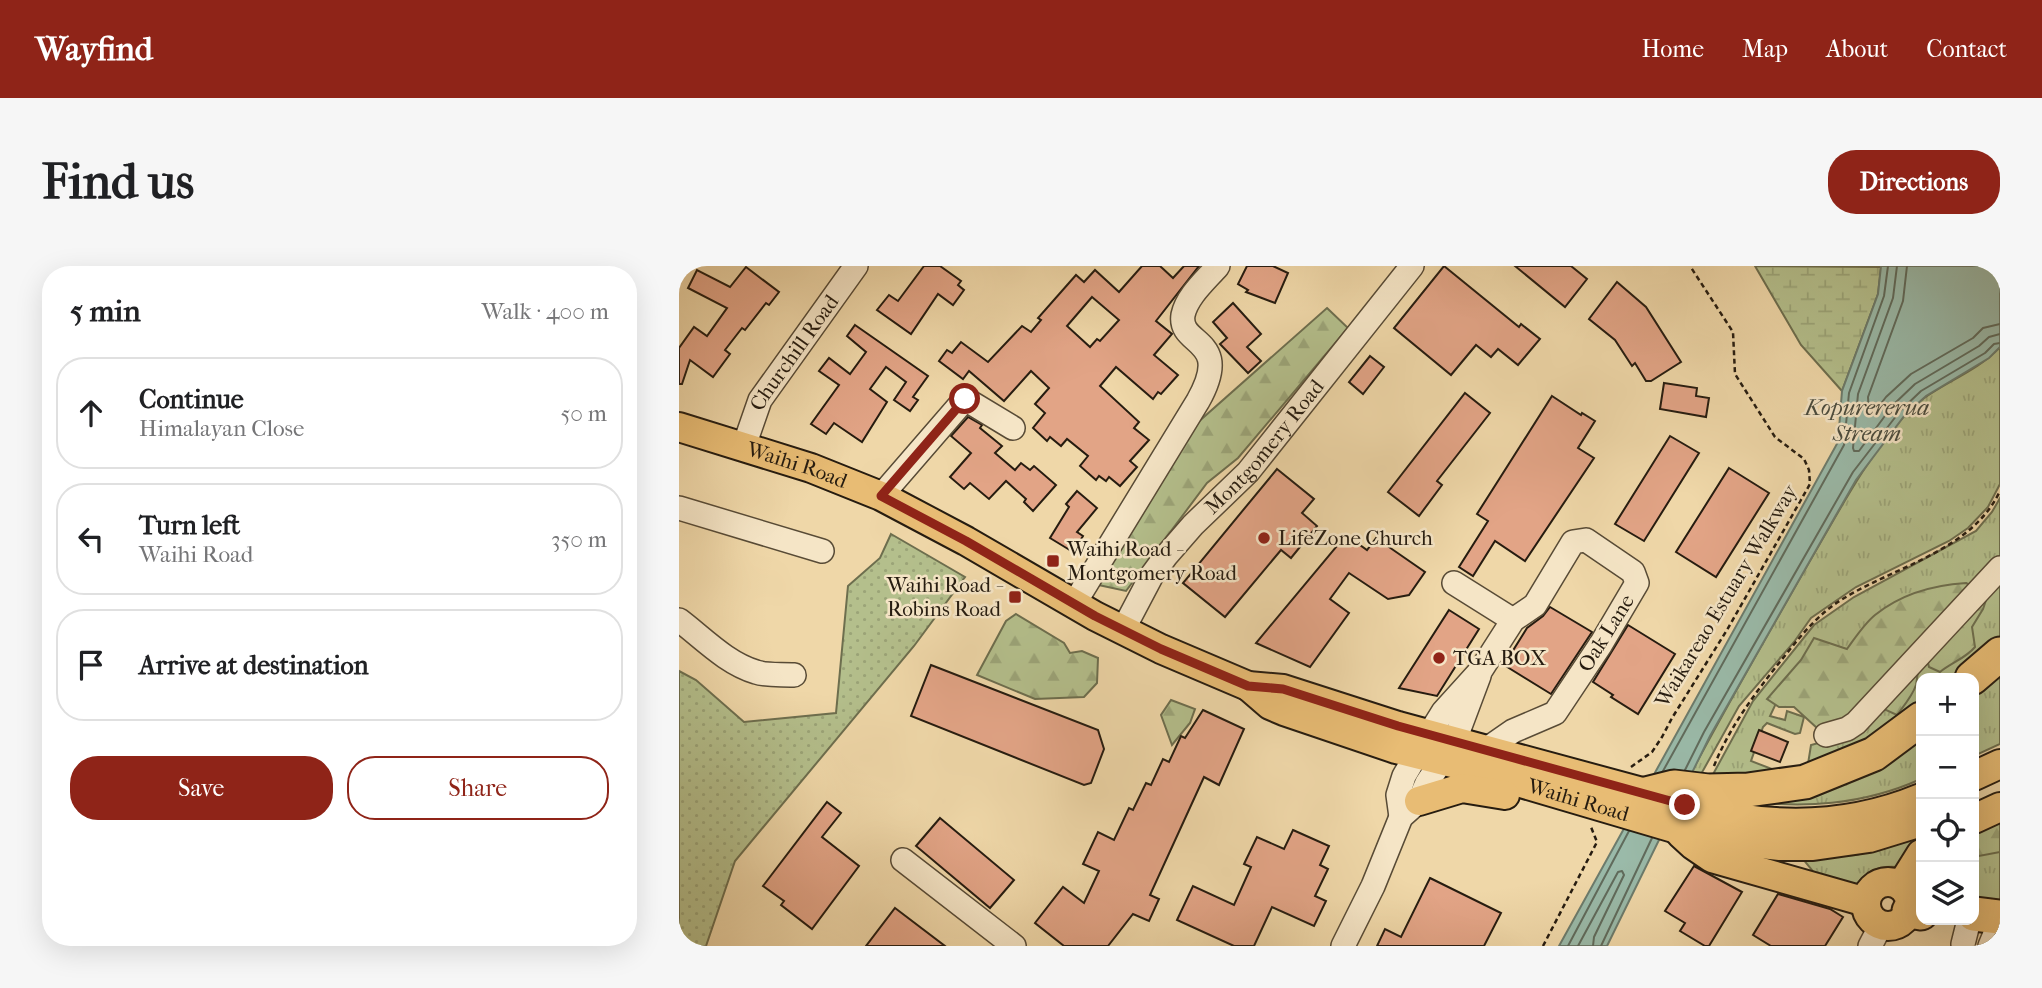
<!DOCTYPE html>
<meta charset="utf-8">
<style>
:root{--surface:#fff;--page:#f6f6f6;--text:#202124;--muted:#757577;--line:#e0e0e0;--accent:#8f2418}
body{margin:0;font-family:"IM FELL French Canon",serif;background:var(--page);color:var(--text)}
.controls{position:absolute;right:21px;bottom:21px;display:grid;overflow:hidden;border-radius:14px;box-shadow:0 7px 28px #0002}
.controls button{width:63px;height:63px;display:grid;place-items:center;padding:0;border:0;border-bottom:2px solid var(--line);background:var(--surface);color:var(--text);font:35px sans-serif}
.stop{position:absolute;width:21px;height:21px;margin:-16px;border:5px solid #8f2418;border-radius:50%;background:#fff}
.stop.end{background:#8f2418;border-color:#fff;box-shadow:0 2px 7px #0008}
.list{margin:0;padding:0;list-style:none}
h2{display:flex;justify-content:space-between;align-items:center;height:91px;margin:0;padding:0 28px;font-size:30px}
h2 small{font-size:23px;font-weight:400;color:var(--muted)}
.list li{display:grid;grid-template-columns:46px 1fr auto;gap:21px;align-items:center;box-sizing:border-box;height:112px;margin:0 14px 14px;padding:0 14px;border:2px solid var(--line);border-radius:28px}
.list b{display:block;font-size:26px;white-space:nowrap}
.list p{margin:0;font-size:23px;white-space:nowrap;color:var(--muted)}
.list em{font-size:23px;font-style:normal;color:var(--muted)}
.actions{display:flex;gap:14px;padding:21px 28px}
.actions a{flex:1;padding:16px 0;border:2px solid var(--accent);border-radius:28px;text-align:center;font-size:24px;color:var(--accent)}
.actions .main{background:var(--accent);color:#fff}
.icon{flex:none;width:38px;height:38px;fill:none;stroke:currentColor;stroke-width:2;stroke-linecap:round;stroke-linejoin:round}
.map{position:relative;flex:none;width:1321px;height:680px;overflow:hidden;border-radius:28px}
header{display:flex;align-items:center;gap:42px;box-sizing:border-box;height:98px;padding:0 35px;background:var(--accent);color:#fff}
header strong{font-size:33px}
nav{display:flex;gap:38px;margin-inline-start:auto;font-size:24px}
.intro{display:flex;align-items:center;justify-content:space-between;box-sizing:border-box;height:168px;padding:0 42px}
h1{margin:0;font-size:49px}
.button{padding:18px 32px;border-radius:28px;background:var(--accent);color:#fff;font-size:24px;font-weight:700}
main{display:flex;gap:42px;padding:0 42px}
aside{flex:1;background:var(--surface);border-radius:28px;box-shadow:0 7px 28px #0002}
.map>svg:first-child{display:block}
</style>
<header>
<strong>Wayfind</strong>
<nav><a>Home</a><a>Map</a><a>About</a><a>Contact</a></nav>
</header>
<div class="intro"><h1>Find us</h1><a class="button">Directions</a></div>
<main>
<aside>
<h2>5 min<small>Walk · 400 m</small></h2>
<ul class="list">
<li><svg class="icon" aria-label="ahead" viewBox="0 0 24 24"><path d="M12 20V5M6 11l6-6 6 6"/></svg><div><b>Continue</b><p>Himalayan Close</p></div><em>50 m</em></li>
<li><svg class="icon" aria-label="left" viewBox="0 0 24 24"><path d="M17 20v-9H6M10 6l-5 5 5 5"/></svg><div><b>Turn left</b><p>Waihi Road</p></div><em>350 m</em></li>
<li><svg class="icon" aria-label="arrive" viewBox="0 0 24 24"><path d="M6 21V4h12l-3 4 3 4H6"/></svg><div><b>Arrive at destination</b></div></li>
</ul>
<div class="actions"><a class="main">Save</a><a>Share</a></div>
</aside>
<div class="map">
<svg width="1321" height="680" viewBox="0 0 1321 680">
<defs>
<pattern id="grass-tufts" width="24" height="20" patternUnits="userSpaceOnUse" patternTransform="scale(1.75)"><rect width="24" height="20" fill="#b4bf8c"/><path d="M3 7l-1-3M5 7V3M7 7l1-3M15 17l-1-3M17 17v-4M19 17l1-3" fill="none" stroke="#9ba478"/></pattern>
<pattern id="forest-firs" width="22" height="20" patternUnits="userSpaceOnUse" patternTransform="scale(1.75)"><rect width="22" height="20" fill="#b4bf8c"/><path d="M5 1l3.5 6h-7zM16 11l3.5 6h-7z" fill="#9ba478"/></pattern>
<pattern id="wetland-marsh" width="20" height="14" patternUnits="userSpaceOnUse" patternTransform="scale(1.75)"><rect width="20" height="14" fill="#b4bf8c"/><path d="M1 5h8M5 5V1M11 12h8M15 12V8" fill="none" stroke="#9ba478"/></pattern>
<pattern id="park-dots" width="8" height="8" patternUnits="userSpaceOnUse" patternTransform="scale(1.75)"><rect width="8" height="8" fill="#b4bf8c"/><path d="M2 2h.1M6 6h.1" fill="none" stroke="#9ba478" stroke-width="1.8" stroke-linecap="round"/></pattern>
</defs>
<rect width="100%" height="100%" fill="#efd7a8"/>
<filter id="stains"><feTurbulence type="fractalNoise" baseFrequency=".00286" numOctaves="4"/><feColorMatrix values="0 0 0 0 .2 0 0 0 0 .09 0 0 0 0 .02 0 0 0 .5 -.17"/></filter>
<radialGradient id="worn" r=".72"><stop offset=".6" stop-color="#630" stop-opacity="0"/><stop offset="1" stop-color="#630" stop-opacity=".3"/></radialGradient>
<!-- grass -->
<g fill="url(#grass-tufts)" stroke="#6d6e4e" stroke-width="2">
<path d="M 1321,81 L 1321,218 L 1309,241 L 1289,262 L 1270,275 L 1177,321 L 1132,352 L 1115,376 L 1060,440 L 1021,510 L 1011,509 C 1048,439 1088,370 1128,300 C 1158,249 1186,194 1226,149 C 1253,119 1294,110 1321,81 Z"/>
<polygon points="1321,232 1321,290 1179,444 1100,431 1091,450 1106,454 1108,445 1125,451 1121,467 1116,468 1088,457 1084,461 1072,495 1098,505 1129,498 1132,479 1158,472 1321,311 1321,374 1274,412 1242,412 1242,439 1216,464 1104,509 1032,512 1074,435 1135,359 1175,331 1297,265 1313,246"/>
<polygon points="1321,399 1321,478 1295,490 1295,420"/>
<path d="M 1242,462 L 1242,513 C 1182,540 1125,542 1061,535 Z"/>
<polygon points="1321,550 1321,634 1295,637 1295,563"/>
<path d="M 1242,569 L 1242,578 L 1218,601 C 1196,599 1186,607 1173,624 L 1141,614 L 1123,592 L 1177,589 L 1215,579 Z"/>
</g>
<!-- forest -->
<g fill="url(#forest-firs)" stroke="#6d6e4e" stroke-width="2">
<polygon points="648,42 669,62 559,192 528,217 447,325 415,318 517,158"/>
<path d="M 1287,317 L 1309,328 L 1304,343 L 1293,361 L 1296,381 C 1287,392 1272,397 1261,406 L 1250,401 L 1249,397 C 1237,401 1239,409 1237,419 C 1234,429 1224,441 1218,449 L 1205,443 L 1152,464 L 1138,462 L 1115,441 L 1100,441 L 1088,433 L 1122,394 L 1135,372 L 1168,383 C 1176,372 1185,358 1196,349 C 1222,328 1255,319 1287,317 Z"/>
<polygon points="337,348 385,377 391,387 403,385 419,392 418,417 405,431 356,433 298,409 327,355"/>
<polygon points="492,434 516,443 511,457 493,479 482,449"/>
<polygon points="1321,547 1321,586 1300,590 1295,586 1295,557"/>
</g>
<!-- wetland -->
<polygon fill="url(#wetland-marsh)" stroke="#6d6e4e" stroke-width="2" points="1076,0 1202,1 1199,28 1163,125 1122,79"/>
<!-- park -->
<polygon fill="url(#park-dots)" stroke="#6d6e4e" stroke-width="2" points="212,268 286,311 235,380 56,595 27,680 0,680 0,405 17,414 65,456 157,447 169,320 201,292"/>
<!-- water -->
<polygon fill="#9abaa9" stroke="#6c7b6c" stroke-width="2" points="1202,0 1321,0 1321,81 1310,92 1247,130 1226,149 1177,214 1031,470 928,680 880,680 1159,176 1163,125 1199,28"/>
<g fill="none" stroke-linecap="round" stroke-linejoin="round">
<!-- shore -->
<g stroke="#606b5c" stroke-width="2">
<polyline points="1218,0 1214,32 1179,128 1174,182 1175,185 1180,185 1214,139 1236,118 1300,80 1310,71 1321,68"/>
<polyline points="1228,0 1224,35 1189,131 1190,148 1194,148 1207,131 1232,108 1294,72 1304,62 1321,58"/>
<polyline points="1006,504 1025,466 1174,206 1221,145 1242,125 1306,87 1315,78 1321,77"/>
<polyline points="984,505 1165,179 1170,127 1205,30 1209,0"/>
<polyline points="889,680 950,565"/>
<polyline points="899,680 939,606 943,605 945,609 915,671 914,680"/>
<polyline points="922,680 973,572"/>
</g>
</g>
<!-- building -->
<g fill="#e2a486" stroke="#261c10" stroke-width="2" fill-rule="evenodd">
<polygon points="245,0 261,0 282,15 279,19 285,24 274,39 259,28 232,68 198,44 210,29 219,35"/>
<path d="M 463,0 L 481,0 L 494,12 L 505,0 L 520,0 L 477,55 L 493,68 L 475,89 L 499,109 L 482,128 L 479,126 L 474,133 L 437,101 L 421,120 L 460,156 L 455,162 L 470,174 L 451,195 L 458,201 L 441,220 L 430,211 L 427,215 L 420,210 L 417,214 L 401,200 L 409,190 L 388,173 L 382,180 L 371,171 L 368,175 L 354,162 L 366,147 L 356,138 L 370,122 L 352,105 L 325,135 L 290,105 L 284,113 L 260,95 L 268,84 L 273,87 L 282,76 L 309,96 L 343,60 L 352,66 L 362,54 L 359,52 L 397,9 L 405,16 L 416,4 L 440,26 ZM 413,31 L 440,54 L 421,75 L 418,73 L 411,81 L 388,60 Z"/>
<polygon points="568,0 594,0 609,7 596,37 567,26 569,24 559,18"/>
<polygon points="765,0 840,61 842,58 861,73 839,99 819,83 812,91 797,79 772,109 715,62"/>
<polygon points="836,0 892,0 908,13 886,41"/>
<polygon points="67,1 100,26 90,39 87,37 66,64 63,62 46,84 51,88 34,111 11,94 3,118 0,118 0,82 15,61 28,70 48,42 9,22 18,4 51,21"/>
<polygon points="938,16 967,41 1002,96 972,115 967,115 956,97 953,100 936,74 910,53"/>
<polygon points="554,37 582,68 568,81 582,95 569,107 541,78 548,72 534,56"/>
<polygon points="176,59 249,110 234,131 239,134 231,145 215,134 227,116 207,101 191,123 208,136 183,176 155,157 147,168 132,158 160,119 140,105 150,92 171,108 187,86 168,70"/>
<polygon points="691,90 705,101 684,128 670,116"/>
<polygon points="985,117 1018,122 1017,130 1030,132 1027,151 981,143"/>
<polygon points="786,127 811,147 758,215 763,219 740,250 709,226"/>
<polygon points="873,130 902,149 903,147 916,155 899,182 915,192 846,295 816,275 794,310 780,301 809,255 798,248"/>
<polygon points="289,151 303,159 301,162 323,180 316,187 336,204 342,197 351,204 355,200 377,219 354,245 345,236 347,233 327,215 310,233 291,217 285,223 271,211 292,187 272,170"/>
<polygon points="991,170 1020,187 965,275 936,258"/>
<polygon points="1050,202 1090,227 1037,311 997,286"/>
<polygon points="598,203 635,233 623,247 638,260 612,292 602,284 546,351 504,317"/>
<polygon points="398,225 418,242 398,266 404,270 394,286 371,272 390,241 387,238"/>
<polygon points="667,269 688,284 697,272 746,306 730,329 709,333 670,307 651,333 670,347 631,401 577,377"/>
<polygon points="871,341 913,366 872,428 825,399 848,362 864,350"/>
<polygon points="770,344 800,363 758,430 720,422"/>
<polygon points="949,359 996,388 959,448 932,431 934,429 914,416"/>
<polygon points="252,399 419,464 425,483 412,517 405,519 232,450"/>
<polygon points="524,444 565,463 540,519 525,511 471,629 480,633 470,655 454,648 429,680 385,680 356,657 384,621 405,637 420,605 404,598 419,566 435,574 450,542 454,544 467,517 472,519 484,493 490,496 502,470 506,472"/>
<polygon points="1080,464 1109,476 1101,496 1072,485"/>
<polygon points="148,536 162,547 143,571 180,600 133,663 102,639 105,635 84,620"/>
<polygon points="261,552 335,614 311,642 237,580"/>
<polygon points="614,564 650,580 641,599 649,603 636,630 647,635 635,660 593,641 575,680 555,680 498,654 514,620 555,639 572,601 565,598 578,571 605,583"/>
<polygon points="1015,600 1063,626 1030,680 1026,680 1001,665 1006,657 986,645"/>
<polygon points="751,612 822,647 805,680 698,680 706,663 722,671"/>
<polygon points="1099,628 1151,643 1164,651 1146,680 1092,680 1074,669"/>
<polygon points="216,642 266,680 187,680"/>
</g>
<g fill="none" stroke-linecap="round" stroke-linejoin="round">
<!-- minor casing -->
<g stroke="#584b36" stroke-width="26">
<g id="minor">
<path id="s1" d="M 65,180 L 81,134 L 177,0"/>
<polyline points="202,230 286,133 334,162"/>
<polyline points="0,242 143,285"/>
<polyline points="775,317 834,354"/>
<path d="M 395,338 L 519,135 C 555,71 499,81 504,49 C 508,30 527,14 539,0"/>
<path d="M 0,354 C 24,372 47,397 77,406 C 89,410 102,408 115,409"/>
<path id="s2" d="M 444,364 L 473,309 L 487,290 L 514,259 L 569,206 L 733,0"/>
<polyline points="1147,469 1168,463 1177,457 1321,302"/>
<polyline points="722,551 719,529 725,510 738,488 764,446 802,404 834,354 856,339 894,276 907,274 954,306 958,317 922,378 876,447 834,465 808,483"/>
<polyline points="224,594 335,680"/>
<polyline points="1284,678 1290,654"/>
<polyline points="664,680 694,620 722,551 740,535 748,517 776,474 800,410"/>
<polyline points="1191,680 1202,659"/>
<polyline points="1311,680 1321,656"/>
</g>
</g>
<!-- major casing -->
<g stroke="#261c10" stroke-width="32">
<g id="major">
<path id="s3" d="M 0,161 L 132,202 L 202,230 L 287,275 L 416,350 L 482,383 L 569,420 L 604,423 L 719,460 L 1059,552 C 1122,562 1184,556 1242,532"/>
<path id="s4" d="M 569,420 L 591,439 L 605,445 L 717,483 L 781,499 L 998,563 L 1055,575 L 1101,580 L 1134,580 L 1190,572 L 1242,556"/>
<polyline points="1295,510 1321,498"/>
<polyline points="740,535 783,522 826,529"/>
<polyline points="1295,553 1321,541"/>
<polyline points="1002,568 1014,579 1033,592 1187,636"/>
<circle cx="1209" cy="638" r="22"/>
<polyline points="1222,620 1242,588"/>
</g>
</g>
<!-- highway casing -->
<g stroke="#261c10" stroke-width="37">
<g id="highway">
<polyline points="1293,412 1321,388"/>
<polyline points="967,528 995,521 1029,525 1069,524 1126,516 1195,488 1242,453"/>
<polyline points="1230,645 1242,647"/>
<polyline points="1295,648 1321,651"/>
</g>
</g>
<!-- path -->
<g stroke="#261c10" stroke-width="2.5" stroke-dasharray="5 3.5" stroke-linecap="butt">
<path d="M 1035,500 C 1051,460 1077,426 1104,392 C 1120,372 1135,353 1156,338 C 1210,301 1291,288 1321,225"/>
<polyline points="952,501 973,486 983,471 993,452 1048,364 1131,218 1130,204 1125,193 1096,171 1056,108 1054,66 1011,0"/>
<polyline points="864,680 918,576 912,561"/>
</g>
<!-- minor -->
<use href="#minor" stroke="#f5e5c6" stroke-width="23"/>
<!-- major -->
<use href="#major" stroke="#e8bc74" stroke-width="28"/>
<!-- highway -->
<use href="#highway" stroke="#e8bc74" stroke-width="33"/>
</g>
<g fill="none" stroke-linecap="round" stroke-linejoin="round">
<!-- route -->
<polyline stroke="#8f2418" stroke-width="9" points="286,133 202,230 287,275 416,350 482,383 569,420 604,423 719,460 1006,539"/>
</g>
<!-- markers -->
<g fill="#8f2418" stroke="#f5e5c6" stroke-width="2.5">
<circle cx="585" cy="272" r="7"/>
<rect x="367" y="288" width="14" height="14" rx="3.5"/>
<rect x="329" y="324" width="14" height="14" rx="3.5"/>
<circle cx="760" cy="392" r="7"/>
</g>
<g text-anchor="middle" stroke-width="5" stroke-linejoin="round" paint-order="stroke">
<!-- street labels -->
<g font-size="21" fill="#261c10" stroke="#f5e5c6">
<text dy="7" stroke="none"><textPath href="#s1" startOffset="107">Churchill Road</textPath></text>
<text dy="7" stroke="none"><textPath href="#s2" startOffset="233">Montgomery Road</textPath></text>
<text dy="7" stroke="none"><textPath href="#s3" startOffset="124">Waihi Road</textPath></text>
<text transform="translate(1047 330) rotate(-59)" y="7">Waikareao Estuary Walkway</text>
<text transform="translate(927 367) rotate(-58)" y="7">Oak Lane</text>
<text dy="7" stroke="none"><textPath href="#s4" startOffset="352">Waihi Road</textPath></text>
</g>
<!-- poi labels -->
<g font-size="21" fill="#261c10" stroke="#f5e5c6" text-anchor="start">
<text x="599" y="279">LifeZone Church</text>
<text x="388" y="290">Waihi Road -<tspan x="388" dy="24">Montgomery Road</tspan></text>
<text x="322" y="326" text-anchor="end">Waihi Road -<tspan x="322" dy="24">Robins Road</tspan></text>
<text x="774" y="399">TGA BOX</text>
</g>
<!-- water labels -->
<g font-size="23" font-style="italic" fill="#494b3e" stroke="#f5e5c6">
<text x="1188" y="149">Kopurererua<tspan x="1188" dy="26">Stream</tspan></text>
</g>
</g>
<rect width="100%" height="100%" filter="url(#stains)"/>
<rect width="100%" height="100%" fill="url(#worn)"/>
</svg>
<div class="controls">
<button>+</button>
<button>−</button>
<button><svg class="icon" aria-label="locate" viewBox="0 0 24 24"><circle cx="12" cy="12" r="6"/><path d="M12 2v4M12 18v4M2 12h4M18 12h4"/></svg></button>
<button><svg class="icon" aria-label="layers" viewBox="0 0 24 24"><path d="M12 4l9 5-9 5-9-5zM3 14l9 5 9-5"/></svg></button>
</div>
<div class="stop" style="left:286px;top:133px"></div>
<div class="stop end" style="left:1006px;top:539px"></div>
</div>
</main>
